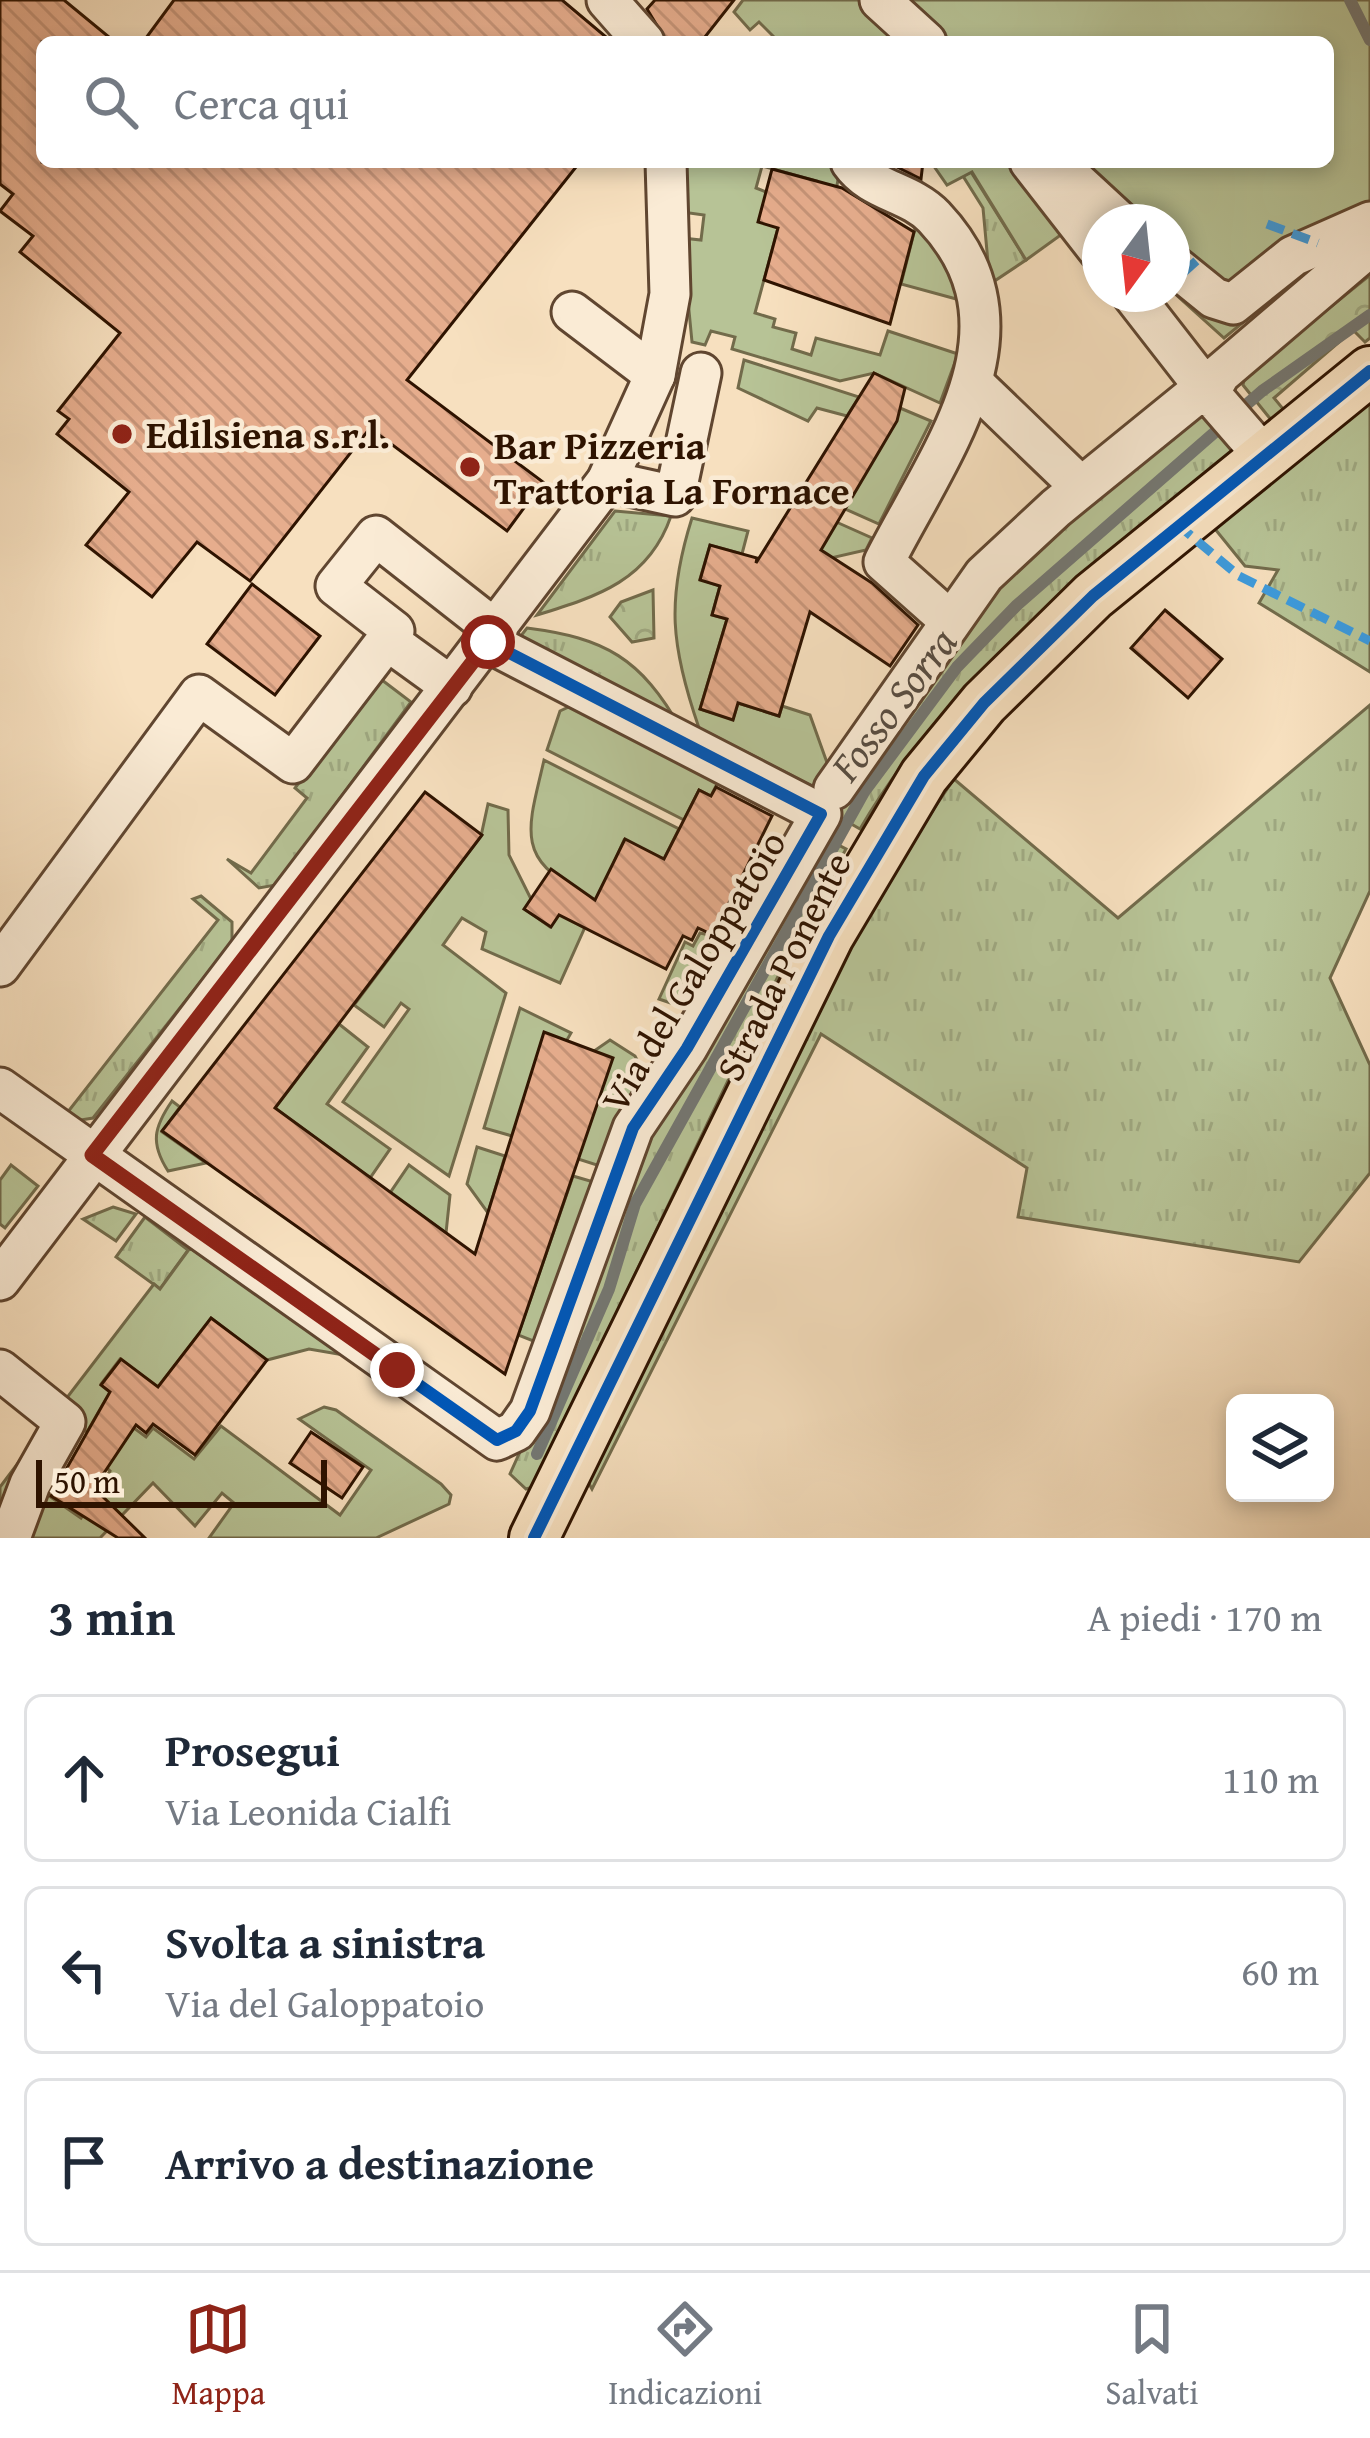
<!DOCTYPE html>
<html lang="it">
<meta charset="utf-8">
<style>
:root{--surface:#fff;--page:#f2f2f3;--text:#1f2937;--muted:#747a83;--line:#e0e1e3;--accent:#8f2418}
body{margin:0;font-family:"Gentium Book Plus",serif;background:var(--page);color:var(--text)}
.controls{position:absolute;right:36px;bottom:36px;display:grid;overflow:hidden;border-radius:18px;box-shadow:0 6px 18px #0003}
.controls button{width:108px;height:108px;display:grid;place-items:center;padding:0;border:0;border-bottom:3px solid var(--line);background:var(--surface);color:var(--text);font:60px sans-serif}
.compass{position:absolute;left:1082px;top:204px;width:108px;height:108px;border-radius:50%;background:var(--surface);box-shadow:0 6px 18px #0003;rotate:195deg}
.scale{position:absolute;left:36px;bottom:30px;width:291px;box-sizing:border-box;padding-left:12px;border:6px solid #2e1300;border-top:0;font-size:33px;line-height:42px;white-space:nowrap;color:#2e1300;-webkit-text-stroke:9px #faebd5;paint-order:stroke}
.stop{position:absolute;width:36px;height:36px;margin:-27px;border:9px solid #8f2418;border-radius:50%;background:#fff}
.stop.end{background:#8f2418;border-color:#fff;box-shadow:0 3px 12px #0008}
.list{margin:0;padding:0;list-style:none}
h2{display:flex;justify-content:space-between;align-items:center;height:156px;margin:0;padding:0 48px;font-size:51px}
h2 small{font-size:39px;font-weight:400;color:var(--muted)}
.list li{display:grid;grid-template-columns:78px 1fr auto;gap:36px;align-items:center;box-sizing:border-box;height:168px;margin:0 24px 24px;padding:0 24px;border:3px solid var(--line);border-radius:18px}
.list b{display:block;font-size:45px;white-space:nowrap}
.list p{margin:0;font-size:39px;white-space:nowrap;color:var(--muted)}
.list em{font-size:39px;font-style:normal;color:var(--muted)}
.icon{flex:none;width:66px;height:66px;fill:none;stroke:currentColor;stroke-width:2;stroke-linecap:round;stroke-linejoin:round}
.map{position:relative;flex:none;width:1370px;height:1538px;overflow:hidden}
.search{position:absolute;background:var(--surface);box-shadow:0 6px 18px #0003;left:36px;right:36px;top:36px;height:132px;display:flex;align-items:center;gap:30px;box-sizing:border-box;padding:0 42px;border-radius:18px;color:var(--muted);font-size:45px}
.sheet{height:732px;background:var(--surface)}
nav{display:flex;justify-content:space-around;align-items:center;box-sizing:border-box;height:168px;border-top:3px solid var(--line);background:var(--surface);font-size:33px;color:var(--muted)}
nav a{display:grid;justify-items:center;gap:6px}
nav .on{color:var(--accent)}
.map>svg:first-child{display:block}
</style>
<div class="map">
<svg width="1370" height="1538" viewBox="0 0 1370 1538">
<defs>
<pattern id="grass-tufts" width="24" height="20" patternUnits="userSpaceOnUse" patternTransform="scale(3)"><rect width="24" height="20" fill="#b7c396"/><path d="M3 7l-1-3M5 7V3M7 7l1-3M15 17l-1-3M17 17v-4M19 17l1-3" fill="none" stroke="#9ea780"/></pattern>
<pattern id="forest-crowns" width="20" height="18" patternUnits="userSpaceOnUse" patternTransform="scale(3)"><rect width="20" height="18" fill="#b7c396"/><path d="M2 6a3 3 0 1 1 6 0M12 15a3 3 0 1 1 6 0" fill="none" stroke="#9ea780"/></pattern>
<pattern id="building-back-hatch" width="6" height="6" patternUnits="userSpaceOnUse" patternTransform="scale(3)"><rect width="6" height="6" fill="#e6ad8d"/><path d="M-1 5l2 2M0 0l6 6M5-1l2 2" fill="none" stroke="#c69478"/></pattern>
</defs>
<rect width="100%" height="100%" fill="#f7e0bf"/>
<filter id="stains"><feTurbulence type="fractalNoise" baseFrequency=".00167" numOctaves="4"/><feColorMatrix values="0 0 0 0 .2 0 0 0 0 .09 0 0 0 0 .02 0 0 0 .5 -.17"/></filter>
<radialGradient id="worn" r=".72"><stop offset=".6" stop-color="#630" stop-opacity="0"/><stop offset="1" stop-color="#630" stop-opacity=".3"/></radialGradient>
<!-- grass -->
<g fill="url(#grass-tufts)" stroke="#726b4b" stroke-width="3">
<polygon points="971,172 1026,260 990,284 983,208 963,176"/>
<polygon points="1370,399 1370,672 1259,603 1278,570 1245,566 1215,529"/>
<path d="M 1199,416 L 1207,417 L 1235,452 C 1102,558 947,679 860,829 L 834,814 L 980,605 L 1046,541 Z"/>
<path d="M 615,511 L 671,516 C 649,580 599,596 537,615 Z"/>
<path d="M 527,628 C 605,638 641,658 681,729 L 516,642 Z"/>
<polygon points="378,677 411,702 276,885 259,888 227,859 251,873 307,798 295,788"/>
<path d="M 1370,705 L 1370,891 L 1330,978 L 1370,1065 L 1370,1173 L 1299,1262 L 1018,1217 L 1027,1168 L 821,1034 L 592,1489 L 588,1482 C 702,1245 804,996 954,779 L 1118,918 Z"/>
<polygon points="821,836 846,849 783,966 533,1487 526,1489 510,1474 546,1394 627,1177"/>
<polygon points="201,896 232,922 232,942 93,1118 81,1120 67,1113 218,920 193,899"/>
<polygon points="113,1207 136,1214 116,1241 83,1219"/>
<polygon points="145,1217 188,1250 160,1289 116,1257"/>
</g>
<!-- forest -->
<g fill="url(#forest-crowns)" stroke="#726b4b" stroke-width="3">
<polygon points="1370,275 1370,338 1365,342 1353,330 1274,398 1284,410 1272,421 1243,385 1245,376"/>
<polygon points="653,590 654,638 632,642 610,617 621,602"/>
</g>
<!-- garden -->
<g fill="#b7c396" stroke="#726b4b" stroke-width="3">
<polygon points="743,0 1370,0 1370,268 1285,340 1257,311 1224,338 1172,291 1172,222 1100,222 1087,216 1026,260 972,172 947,185 931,162 1328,162 1328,42 779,42 759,22 750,30 734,12"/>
<polygon points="685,162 841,162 835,197 817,181 762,166 756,188 766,192 778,228 755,313 775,319 773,327 796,333 792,349 811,355 816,338 880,355 888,331 958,354 940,403 874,373 840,381 732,349 735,337 711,331 705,345 692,342 682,238 701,240 704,215 682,212"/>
<polygon points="919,213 971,303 901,284"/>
<polygon points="744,360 859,397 847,416 817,408 808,421 738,388"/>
<polygon points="900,408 931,421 879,524 843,508"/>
<path d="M 692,518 L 748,531 L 742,554 L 710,545 L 700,579 L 720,586 L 712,615 L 727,619 L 700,709 L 733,719 L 738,703 L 779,716 L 782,706 L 810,715 L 830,771 L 820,790 L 699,728 C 671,647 666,600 692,518 Z"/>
<polygon points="834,521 872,538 866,550 831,558 809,547"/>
<polygon points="573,705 719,780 711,796 699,790 684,820 547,750 560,711"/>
<path d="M 544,760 L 679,829 L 664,859 L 624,840 L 560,983 L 482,949 L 486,932 L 462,918 L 443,945 L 506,993 L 449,1176 L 343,1102 L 409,1009 L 401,1003 L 384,1027 L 354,1005 L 481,836 L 488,804 L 508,810 L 509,855 L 531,899 L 525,909 L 550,927 L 577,888 C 512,859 531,819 544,760 Z"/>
<polygon points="700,933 732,940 691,1010 659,999 685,942 693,946"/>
<polygon points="520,1008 571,1033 512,1136 484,1128"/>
<polygon points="339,1024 368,1047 327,1104 390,1149 370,1178 275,1108"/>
<polygon points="610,1040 635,1056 643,1071 603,1167 578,1159 594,1051"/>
<path d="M 172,1101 L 180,1107 L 162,1132 L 206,1163 L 168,1171 C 150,1143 154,1127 172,1101 Z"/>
<polygon points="477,1147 505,1156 488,1213 467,1184"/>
<polygon points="11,1165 38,1186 5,1228 0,1224 0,1180"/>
<polygon points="409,1165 450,1195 446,1233 390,1193"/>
<polygon points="573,1176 597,1183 541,1344 518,1335"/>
<polygon points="190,1248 344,1355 309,1349 267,1360 211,1318 158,1387 120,1359 101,1384 110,1392 87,1432 59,1408 154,1284 160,1289"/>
<polygon points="324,1407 336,1410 441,1484 451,1495 449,1504 376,1538 209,1538 234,1503 222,1493 195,1526 153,1483 100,1538 0,1538 0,1487 45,1427 42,1491 81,1518 110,1471 105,1466 134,1428 146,1437 153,1428 194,1459 221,1426 340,1515 371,1470 299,1419"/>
</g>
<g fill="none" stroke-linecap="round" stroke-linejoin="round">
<!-- stream -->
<g stroke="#747772" stroke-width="12">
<polyline points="1350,0 1370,40"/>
<polyline points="537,1454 609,1289 635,1204 864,792 957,667 1017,605 1262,391 1370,315"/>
</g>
</g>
<!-- building -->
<g fill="url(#building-back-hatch)" stroke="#2e1300" stroke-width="3">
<polygon points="0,0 64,0 115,42 42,42 42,162 580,162 407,380 543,482 507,531 370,428 250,581 197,542 152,597 86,545 129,492 57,434 69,419 58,411 120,333 20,252 33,236 0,211 13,194 0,184"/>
<polygon points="174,0 562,0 612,42 143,42"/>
<polygon points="655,0 734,0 701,42 667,42 647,9"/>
<polygon points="887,162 923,162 921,179"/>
<polygon points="772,169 842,188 914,232 890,324 764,280 778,228 758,222"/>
<polygon points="874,373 905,388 897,421 821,550 872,583 918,625 890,666 810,612 779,716 738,703 733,720 700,709 727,619 712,615 720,586 700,580 710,545 757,558 756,563"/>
<polygon points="252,584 320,636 275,695 207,644"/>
<polygon points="1165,610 1222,659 1188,698 1131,648"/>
<polygon points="716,787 772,816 713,935 698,928 692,940 683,936 666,969 559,915 551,927 524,909 551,869 595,900 625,839 664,859 699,790 711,796"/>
<polygon points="425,792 482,835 275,1108 475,1254 544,1032 613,1058 505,1374 162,1131"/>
<polygon points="211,1318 267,1360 195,1455 153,1424 146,1433 136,1425 94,1488 145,1538 118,1538 51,1496 110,1392 101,1385 121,1359 158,1387"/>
<polygon points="311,1432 363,1467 342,1498 290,1463"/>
</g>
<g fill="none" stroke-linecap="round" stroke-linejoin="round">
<!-- minor casing -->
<g stroke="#604630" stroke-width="45">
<g id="minor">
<polyline points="607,0 644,42"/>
<polyline points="880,0 926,42"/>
<path d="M 851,162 C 872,192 909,191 934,217 C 1039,328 939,453 884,562 L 948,619"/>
<polyline points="1030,162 1100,252"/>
<polyline points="1055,162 1120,222"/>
<polyline points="1172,264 1214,298 1233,304 1293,256 1370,222"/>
<polyline points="1132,294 1209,393 1220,374 1370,246"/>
<polyline points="572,312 655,375"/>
<polyline points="974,384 1081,487"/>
<polyline points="607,481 675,496 701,373"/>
<polyline points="452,687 387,640 394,631 336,586 376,536 497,631"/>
<polyline points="834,789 984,575 1056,508 1195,395 1212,396 1264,456"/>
<polyline points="0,966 199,695 293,763 387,640"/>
<polyline points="0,1088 497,1440 516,1431 530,1411 633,1128 687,1048 821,814 488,642"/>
<polyline points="0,1280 607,481 655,375 670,294 666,162"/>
<polyline points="0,1370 65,1422 30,1484 10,1538"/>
</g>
</g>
<!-- major casing -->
<g stroke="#2e1300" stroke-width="54">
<polyline id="major" points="534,1538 829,936 924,776 984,703 1093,596 1370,371"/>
</g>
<!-- minor -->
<use href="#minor" stroke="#faebd5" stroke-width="39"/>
<!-- major -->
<use href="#major" stroke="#f7e0bf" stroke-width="48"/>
<!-- quiet -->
<g stroke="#3d9adc" stroke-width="9" stroke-dasharray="18 9" stroke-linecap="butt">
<polyline points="1267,224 1318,243"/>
<polyline points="1183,273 1203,255"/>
<polyline points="1177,524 1239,576 1370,641"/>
</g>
<!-- cycleway casing -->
<g stroke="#faebd5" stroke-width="20">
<g id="cycleway">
<polyline points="92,1155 497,1440 516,1431 530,1411 633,1128 687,1048 821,814 488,642"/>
<polyline points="534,1538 829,936 924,776 984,703 1093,596 1370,371"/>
</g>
</g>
<!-- cycleway -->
<use href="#cycleway" stroke="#0057b8" stroke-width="12"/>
</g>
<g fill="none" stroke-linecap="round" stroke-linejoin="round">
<!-- route -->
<polyline stroke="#8f2418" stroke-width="15" points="397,1370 92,1155 488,642"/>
</g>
<!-- markers -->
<g fill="#8f2418" stroke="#faebd5" stroke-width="4.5">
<circle cx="122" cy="434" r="12"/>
<circle cx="470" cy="467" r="12"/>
</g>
<g text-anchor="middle" stroke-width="9" stroke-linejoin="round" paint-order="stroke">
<!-- poi labels -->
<g font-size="39" font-weight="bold" fill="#2e1300" stroke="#faebd5" text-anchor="start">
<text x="146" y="448">Edilsiena s.r.l.</text>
<text x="494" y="459">Bar Pizzeria<tspan x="494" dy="45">Trattoria La Fornace</tspan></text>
</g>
<!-- street labels -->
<g font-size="39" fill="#2e1300" stroke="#faebd5">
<text transform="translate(783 966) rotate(-63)" y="14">Strada Ponente</text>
<text transform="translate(693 971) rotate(-59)" y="14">Via del Galoppatoio</text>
</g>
<!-- water labels -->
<g font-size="42" font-style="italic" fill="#574d42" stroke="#faebd5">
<text transform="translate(893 704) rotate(-53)" y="15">Fosso Sorra</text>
</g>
</g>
<rect width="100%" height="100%" filter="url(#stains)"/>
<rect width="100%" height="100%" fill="url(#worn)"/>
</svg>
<div class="controls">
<button><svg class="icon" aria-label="layers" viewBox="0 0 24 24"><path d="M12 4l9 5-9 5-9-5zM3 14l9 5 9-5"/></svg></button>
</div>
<svg class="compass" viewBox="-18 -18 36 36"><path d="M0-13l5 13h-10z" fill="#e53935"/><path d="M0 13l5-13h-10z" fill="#747a83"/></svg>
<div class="scale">50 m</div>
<div class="stop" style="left:488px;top:642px"></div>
<div class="stop end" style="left:397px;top:1370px"></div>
<div class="search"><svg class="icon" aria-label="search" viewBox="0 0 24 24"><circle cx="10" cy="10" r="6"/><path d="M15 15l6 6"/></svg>Cerca qui</div>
</div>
<section class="sheet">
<h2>3 min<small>A piedi · 170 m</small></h2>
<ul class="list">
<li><svg class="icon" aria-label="ahead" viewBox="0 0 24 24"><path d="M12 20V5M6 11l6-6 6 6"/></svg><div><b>Prosegui</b><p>Via Leonida Cialfi</p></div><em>110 m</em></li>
<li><svg class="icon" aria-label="left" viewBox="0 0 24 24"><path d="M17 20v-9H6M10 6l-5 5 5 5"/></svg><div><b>Svolta a sinistra</b><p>Via del Galoppatoio</p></div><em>60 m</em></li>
<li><svg class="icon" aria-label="arrive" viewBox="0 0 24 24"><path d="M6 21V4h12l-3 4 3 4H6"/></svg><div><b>Arrivo a destinazione</b></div></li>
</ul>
</section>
<nav>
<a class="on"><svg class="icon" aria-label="map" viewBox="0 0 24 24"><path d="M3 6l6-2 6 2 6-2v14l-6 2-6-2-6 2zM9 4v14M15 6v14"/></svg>Mappa</a>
<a><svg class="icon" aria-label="directions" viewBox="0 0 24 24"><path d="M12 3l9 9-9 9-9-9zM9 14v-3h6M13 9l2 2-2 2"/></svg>Indicazioni</a>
<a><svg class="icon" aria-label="saved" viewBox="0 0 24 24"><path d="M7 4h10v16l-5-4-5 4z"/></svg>Salvati</a>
</nav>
